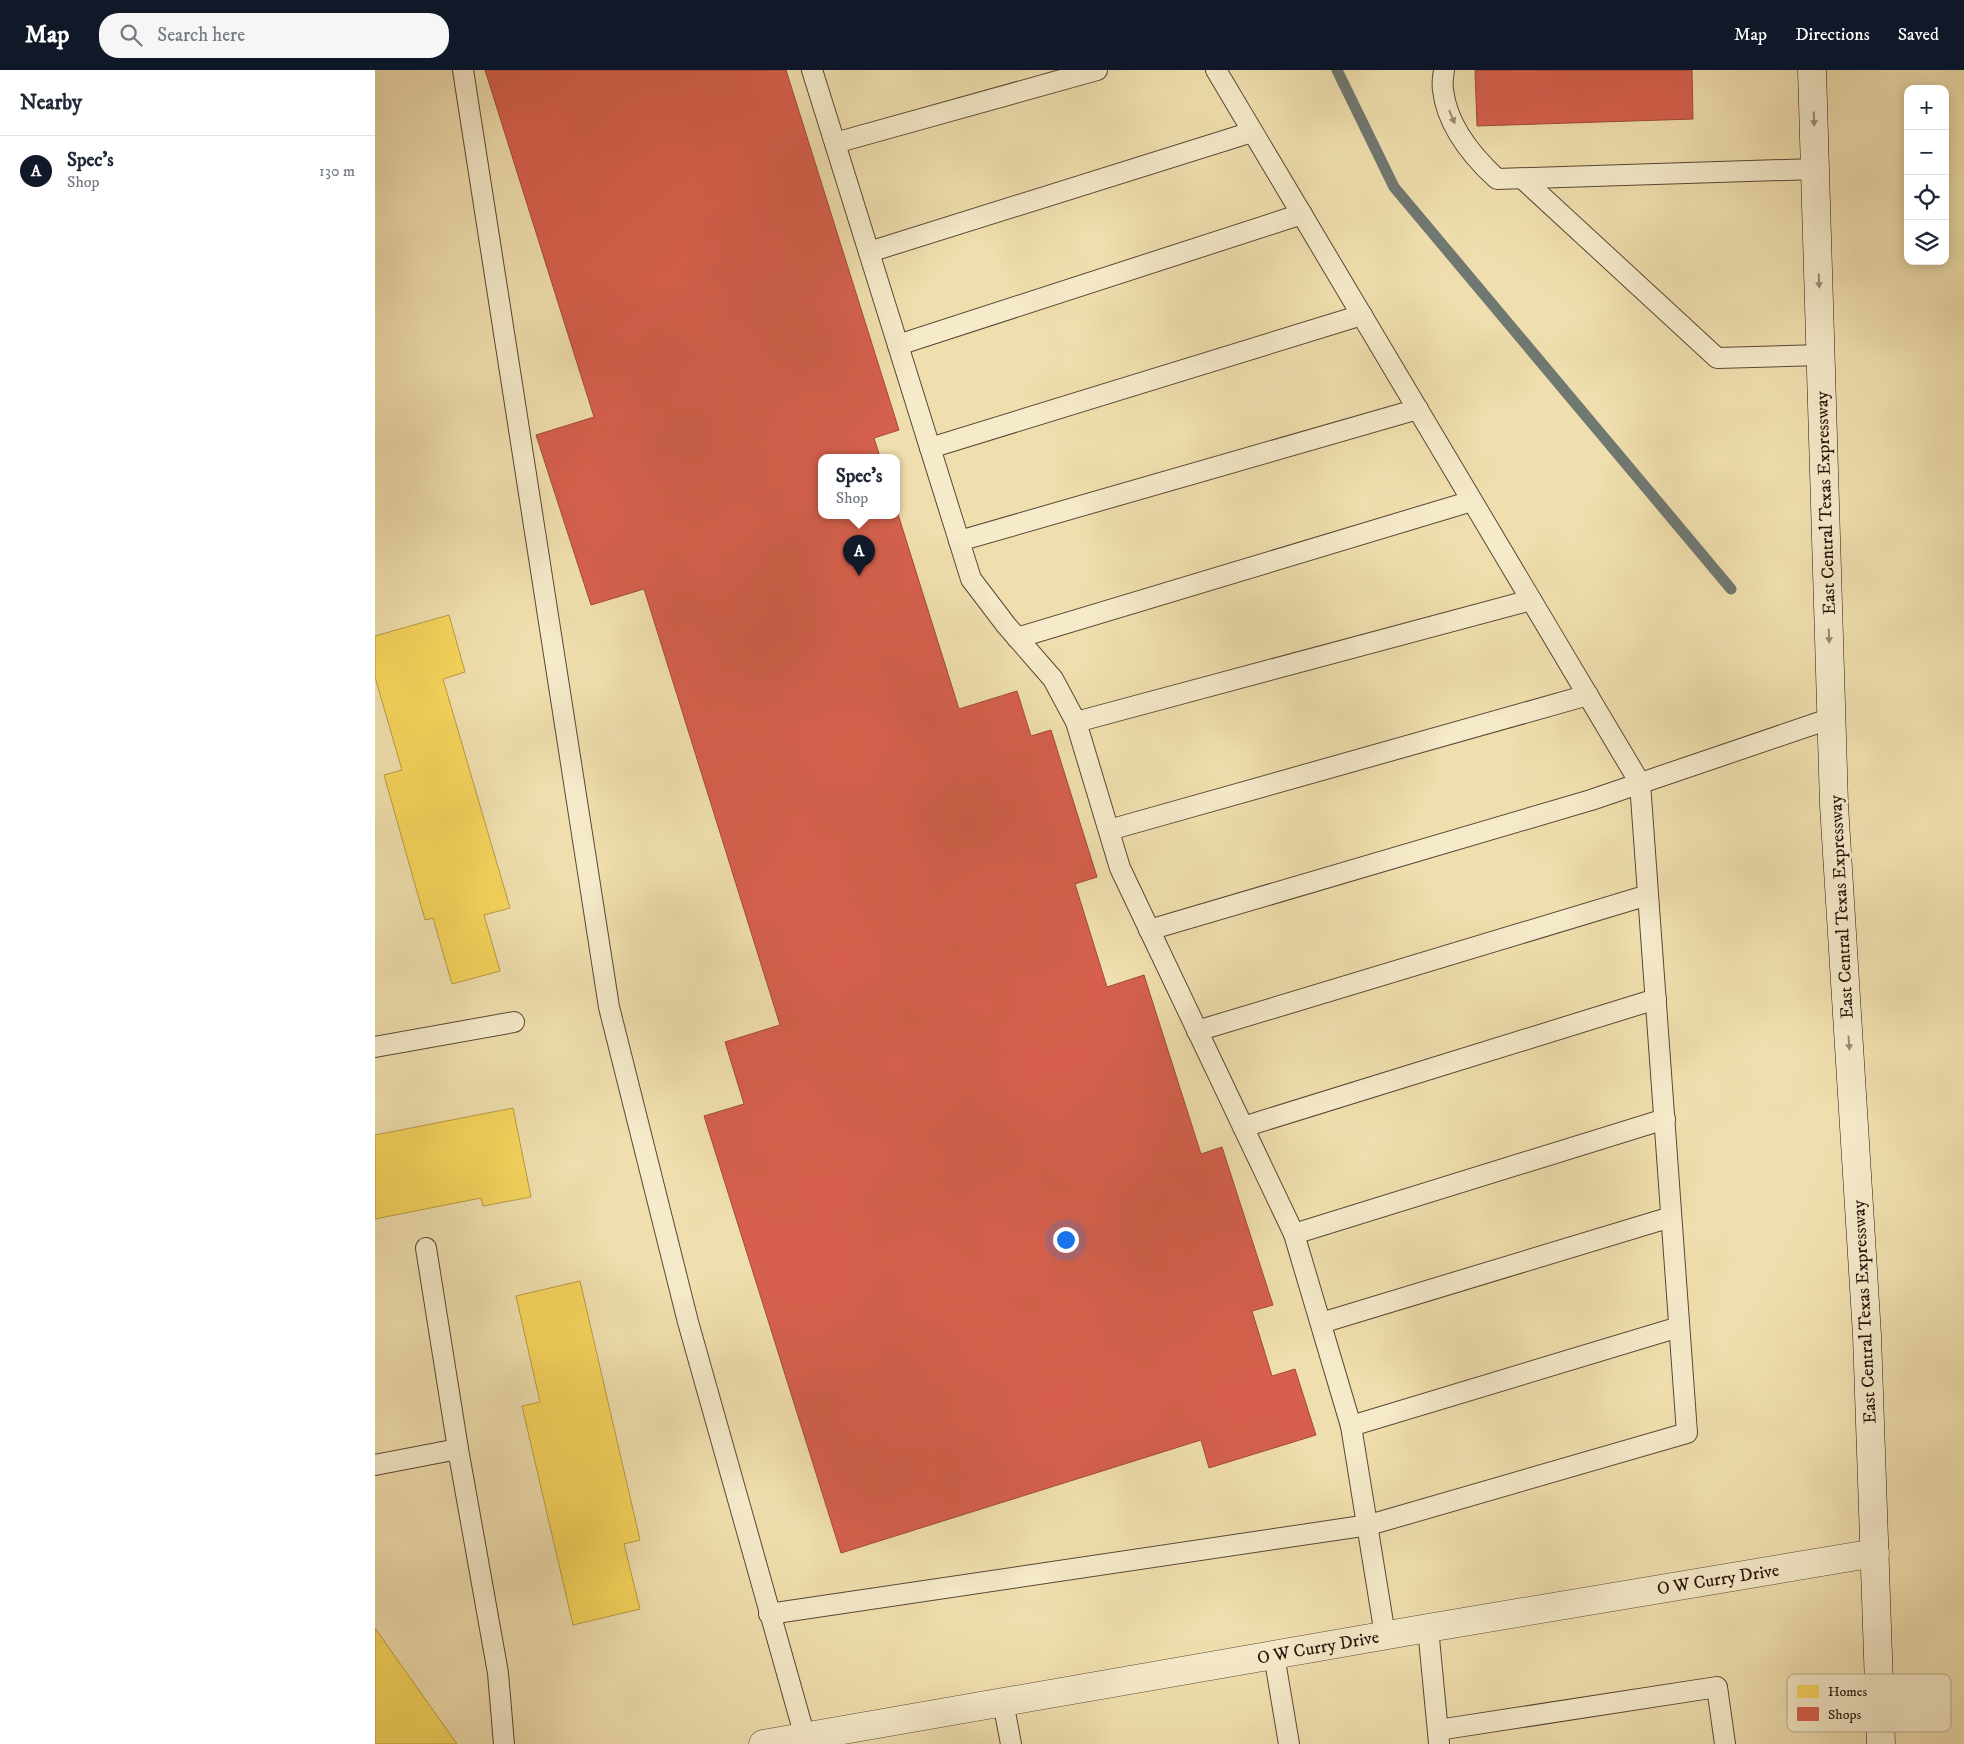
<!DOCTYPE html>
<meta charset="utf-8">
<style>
:root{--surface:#fff;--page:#f6f6f7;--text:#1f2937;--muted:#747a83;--line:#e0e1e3;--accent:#111827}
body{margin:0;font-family:"IM FELL DW Pica",serif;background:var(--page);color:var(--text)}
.controls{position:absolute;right:15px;top:15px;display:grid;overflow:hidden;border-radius:10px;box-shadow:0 2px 12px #0003}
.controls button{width:45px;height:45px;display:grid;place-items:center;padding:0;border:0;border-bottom:1px solid var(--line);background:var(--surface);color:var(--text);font:25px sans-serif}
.you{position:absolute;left:690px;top:1169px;width:18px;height:18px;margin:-12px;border:4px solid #fff;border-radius:50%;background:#1a73e8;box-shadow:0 0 0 8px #1a73e833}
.badge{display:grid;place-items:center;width:32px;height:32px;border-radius:50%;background:var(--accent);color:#fff;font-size:16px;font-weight:700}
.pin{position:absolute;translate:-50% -41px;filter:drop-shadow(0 1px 2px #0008)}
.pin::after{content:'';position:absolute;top:26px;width:18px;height:15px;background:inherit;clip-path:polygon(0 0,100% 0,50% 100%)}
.popup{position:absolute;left:443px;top:384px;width:82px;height:65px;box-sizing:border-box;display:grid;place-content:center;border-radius:10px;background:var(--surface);filter:drop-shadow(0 1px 4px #0005);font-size:16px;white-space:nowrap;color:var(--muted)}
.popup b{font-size:19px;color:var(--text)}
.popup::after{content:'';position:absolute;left:50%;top:100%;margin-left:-10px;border:10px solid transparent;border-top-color:var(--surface)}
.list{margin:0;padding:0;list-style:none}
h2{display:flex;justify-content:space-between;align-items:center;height:65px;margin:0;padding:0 20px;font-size:21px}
h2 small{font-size:16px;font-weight:400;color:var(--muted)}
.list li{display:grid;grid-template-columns:32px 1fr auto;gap:15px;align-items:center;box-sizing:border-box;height:70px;padding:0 20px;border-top:1px solid var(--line)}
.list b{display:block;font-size:19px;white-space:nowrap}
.list p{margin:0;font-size:16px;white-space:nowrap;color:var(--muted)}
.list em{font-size:16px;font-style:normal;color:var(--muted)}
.icon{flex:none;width:28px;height:28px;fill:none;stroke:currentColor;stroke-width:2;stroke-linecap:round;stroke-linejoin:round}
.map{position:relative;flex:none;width:1589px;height:1674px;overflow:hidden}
header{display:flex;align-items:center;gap:30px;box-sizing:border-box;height:70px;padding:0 25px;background:var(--accent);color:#fff}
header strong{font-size:24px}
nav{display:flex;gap:28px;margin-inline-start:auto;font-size:18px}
.search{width:350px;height:45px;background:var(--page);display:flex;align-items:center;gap:12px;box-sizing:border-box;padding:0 18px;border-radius:20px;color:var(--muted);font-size:19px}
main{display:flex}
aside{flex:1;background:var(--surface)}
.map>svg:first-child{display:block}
</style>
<header>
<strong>Map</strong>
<div class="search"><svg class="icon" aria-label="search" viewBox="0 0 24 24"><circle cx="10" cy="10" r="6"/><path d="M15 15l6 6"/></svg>Search here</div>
<nav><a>Map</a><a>Directions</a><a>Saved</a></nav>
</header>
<main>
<aside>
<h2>Nearby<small></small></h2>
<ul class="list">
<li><span class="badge">A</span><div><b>Spec's</b><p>Shop</p></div><em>130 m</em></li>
</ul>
</aside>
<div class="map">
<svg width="1589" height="1674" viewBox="0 0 1589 1674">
<rect width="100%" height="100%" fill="#f0dfae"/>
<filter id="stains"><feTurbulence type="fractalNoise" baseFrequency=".004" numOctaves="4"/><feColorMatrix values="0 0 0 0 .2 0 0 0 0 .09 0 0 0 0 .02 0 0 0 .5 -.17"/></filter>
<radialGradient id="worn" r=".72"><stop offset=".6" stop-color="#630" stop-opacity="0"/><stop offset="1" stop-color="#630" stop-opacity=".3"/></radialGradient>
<!-- homes -->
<g fill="#f6d55c" stroke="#b89b44">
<polygon points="74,545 90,602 68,609 135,838 109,845 125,901 77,914 58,848 50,850 9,705 27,700 0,607 0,566"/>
<polygon points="138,1038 156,1127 108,1136 106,1128 0,1149 0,1065"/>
<polygon points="205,1211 265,1470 249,1474 265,1539 198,1555 147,1336 165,1332 141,1226"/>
<polygon points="0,1558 82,1674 0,1674"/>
</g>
<!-- shops -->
<g fill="#d6604d" stroke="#a24a3a">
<polygon points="110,0 411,0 524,360 499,368 505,387 446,387 446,445 522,445 522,441 584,639 642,621 656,666 676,660 722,807 700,814 732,917 769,905 826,1084 847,1077 898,1235 877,1241 897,1306 920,1299 941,1365 834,1398 826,1370 466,1483 329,1046 369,1034 350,972 405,955 269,519 216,535 161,365 219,347"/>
<polygon points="1100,0 1317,0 1318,49 1102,56"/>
</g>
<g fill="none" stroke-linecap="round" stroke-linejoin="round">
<!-- stream -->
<polyline stroke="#707872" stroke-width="11" points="962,0 1019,117 1356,519"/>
<!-- service casing -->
<g stroke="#5a4835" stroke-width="22">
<g id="service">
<polyline points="88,0 234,937 313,1252 430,1667"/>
<polyline points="437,0 596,509 631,555 678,609 701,652 745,798 919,1164 976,1356 1010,1565"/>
<path d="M 1069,0 C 1068,6 1067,14 1068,20 C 1072,55 1097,86 1122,109 L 1440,99"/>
<polyline points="460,73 722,0"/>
<polyline points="1148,109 1342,288 1446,285"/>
<polyline points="494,182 877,62"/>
<polyline points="523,275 927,144"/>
<polyline points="555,378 987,245"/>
<polyline points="584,471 1043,339"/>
<polyline points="642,568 1097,431"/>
<polyline points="701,652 1156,530"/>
<polyline points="734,760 1213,625"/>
<polyline points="774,860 1216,730 1457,648"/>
<polyline points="822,961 1273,825"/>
<polyline points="0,977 139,952"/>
<polyline points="868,1057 1281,929"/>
<polyline points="919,1164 1290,1049"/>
<polyline points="51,1178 83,1379 123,1603 129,1674"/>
<polyline points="946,1253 1296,1147"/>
<polyline points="976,1356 1304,1257"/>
<polyline points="0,1395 83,1379"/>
<polyline points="394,1544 994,1455 1312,1363 1265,713 841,0"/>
<polyline points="1053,1558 1064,1673"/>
<polyline points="899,1585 914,1674"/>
<polyline points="628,1632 636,1674"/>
<polyline points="1063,1660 1342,1617 1350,1674"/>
</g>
</g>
<!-- minor casing -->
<g stroke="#5a4835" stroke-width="29">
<polyline id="minor" points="388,1674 1053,1558 1500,1483"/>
</g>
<!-- secondary casing -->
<g stroke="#28150d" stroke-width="29">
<polyline id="secondary" points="1437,0 1459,735 1492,1265 1506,1674"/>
</g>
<!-- service -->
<use href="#service" stroke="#f5eaca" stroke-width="20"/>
<!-- minor -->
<use href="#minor" stroke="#f5eaca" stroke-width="28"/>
<!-- secondary -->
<use href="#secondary" stroke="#f5eaca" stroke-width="28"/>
</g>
<!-- one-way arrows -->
<defs><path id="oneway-solid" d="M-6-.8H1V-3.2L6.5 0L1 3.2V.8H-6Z" transform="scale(1.25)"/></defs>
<g fill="#998a75">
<use href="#oneway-solid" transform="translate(1077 47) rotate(67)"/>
<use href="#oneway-solid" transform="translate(1439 49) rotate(88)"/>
<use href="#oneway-solid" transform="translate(1444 211) rotate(88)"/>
<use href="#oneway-solid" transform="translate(1454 566) rotate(88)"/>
<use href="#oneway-solid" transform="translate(1474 973) rotate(86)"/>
</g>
<g text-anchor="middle" stroke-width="5" stroke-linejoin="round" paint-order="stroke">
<!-- street labels -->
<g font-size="18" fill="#28150d" stroke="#f5eaca">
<text transform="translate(1450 433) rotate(-92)" y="6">East Central Texas Expressway</text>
<text transform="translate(1466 837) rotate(-93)" y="6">East Central Texas Expressway</text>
<text transform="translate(1489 1242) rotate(-93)" y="6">East Central Texas Expressway</text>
<text transform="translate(1343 1509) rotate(-9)" y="6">O W Curry Drive</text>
<text transform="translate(943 1577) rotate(-10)" y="6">O W Curry Drive</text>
</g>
</g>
<!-- legend -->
<rect x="1412" y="1604" width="164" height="58" rx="8" fill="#f5eaca" stroke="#b8aa91" stroke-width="1"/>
<rect x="1422" y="1615" width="22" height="13" fill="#f6d55c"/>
<rect x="1422" y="1637" width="22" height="14" fill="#d6604d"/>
<g font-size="14" fill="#28150d">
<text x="1453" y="1626">Homes</text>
<text x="1453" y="1649">Shops</text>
</g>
<rect width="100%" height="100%" filter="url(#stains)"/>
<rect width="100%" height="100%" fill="url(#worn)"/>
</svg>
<div class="controls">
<button>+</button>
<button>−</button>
<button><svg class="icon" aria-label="locate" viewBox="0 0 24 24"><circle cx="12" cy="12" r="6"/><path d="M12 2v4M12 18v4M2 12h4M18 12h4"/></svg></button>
<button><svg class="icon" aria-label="layers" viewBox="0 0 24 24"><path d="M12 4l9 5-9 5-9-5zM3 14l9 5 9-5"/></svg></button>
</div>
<div class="you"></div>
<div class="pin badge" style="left:484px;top:506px">A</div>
<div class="popup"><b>Spec's</b>Shop</div>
</div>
</main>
